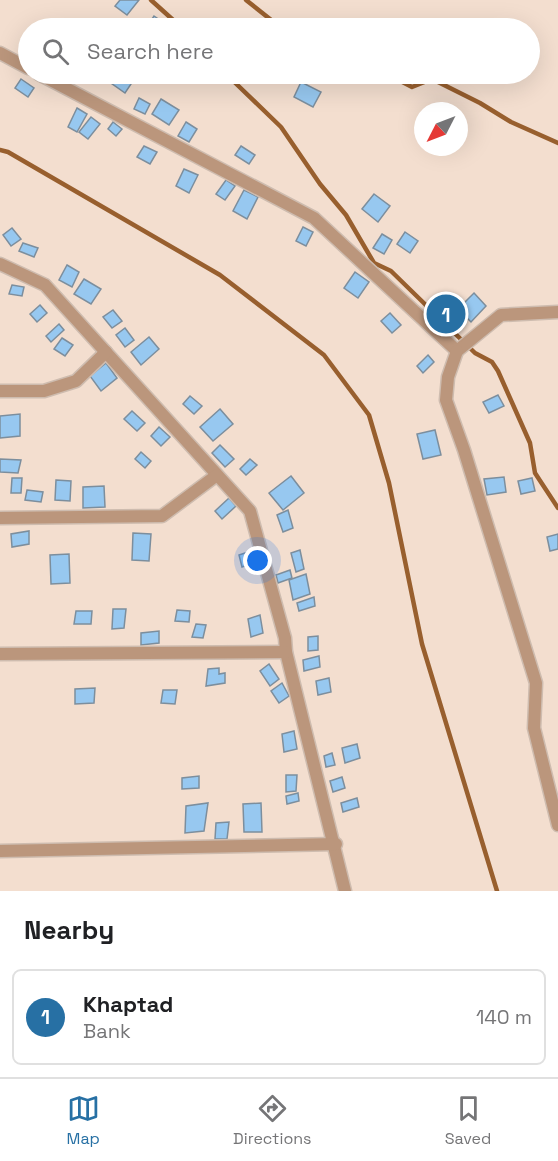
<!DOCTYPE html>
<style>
:root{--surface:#fff;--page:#f6f6f6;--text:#202124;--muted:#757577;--line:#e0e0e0;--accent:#2770a4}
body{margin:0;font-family:"Space Grotesk",sans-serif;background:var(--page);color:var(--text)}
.compass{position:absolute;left:414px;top:102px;width:54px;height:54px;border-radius:50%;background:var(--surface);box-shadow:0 6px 24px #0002;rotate:228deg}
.you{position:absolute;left:258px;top:561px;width:21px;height:21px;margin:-15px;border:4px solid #fff;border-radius:50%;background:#1a73e8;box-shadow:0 0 0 9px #1a73e833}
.badge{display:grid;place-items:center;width:39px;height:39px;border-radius:50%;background:var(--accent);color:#fff;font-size:20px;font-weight:700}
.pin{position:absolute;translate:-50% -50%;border:3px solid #fff;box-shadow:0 2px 6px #0006}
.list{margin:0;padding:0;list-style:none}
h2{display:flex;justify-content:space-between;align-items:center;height:78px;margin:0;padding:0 24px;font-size:26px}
h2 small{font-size:20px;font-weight:400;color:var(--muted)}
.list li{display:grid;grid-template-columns:39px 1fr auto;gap:18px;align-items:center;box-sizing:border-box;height:96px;margin:0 12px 12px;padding:0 12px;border:2px solid var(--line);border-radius:9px}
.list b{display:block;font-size:22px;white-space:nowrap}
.list p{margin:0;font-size:20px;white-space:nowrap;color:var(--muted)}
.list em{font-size:20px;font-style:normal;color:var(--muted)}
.icon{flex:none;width:33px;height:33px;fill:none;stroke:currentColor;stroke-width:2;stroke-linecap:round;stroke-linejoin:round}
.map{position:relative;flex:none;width:558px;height:891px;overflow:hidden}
.search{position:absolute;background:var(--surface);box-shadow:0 6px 24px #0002;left:18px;right:18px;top:18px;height:66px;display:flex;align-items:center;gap:15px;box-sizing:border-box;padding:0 21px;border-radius:33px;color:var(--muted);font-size:22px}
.sheet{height:186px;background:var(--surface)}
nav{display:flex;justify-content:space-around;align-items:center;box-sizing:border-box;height:84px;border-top:2px solid var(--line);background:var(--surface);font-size:16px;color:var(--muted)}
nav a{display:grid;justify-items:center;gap:3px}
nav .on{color:var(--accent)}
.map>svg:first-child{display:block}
</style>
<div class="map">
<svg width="558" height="891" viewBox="0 0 558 891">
<rect width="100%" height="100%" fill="#f3decf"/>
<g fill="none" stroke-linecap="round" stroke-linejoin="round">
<!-- stream -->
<g stroke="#985f2e" stroke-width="4.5">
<polyline points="151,0 182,28"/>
<polyline points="246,0 280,27 296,28"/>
<polyline points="226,74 281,127 320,184 346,215 374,263 391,271 475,353 492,362 498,371 530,443 535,473 558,508"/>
<polyline points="387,74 412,87 432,79 480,103 511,122 558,143"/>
<polyline points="0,150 8,152 220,275 324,355 369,415 389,483 422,644 497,891"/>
</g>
</g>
<!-- building -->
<g fill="#97c8f0" stroke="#7c8e9d" stroke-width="1.5">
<polygon points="120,0 139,0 127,15 115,6"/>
<polygon points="154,16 169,26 167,28 146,28"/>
<polygon points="119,74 133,81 125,93 111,83"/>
<polygon points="21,79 34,88 28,97 15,88"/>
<polygon points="301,82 321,92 313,107 294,97"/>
<polygon points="139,98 150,104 145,114 134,109"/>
<polygon points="161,99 179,110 169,125 152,114"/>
<polygon points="77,108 87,114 77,132 68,127"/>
<polygon points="91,117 100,124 88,139 79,132"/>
<polygon points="113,122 122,129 116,136 108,129"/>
<polygon points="186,122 197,129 189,142 178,136"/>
<polygon points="144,146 157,152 150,164 137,157"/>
<polygon points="241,146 255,155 249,164 235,155"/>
<polygon points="184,169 198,175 189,193 176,186"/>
<polygon points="226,180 235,186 225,200 216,194"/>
<polygon points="244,190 258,197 247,219 233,211"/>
<polygon points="374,194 390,206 378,222 362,209"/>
<polygon points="303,227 313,232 306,246 296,241"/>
<polygon points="12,228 21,239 11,246 3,235"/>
<polygon points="405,232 418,241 410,253 397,244"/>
<polygon points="382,234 392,240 384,254 373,248"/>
<polygon points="23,243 38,248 34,257 19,251"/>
<polygon points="67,265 79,272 72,287 59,280"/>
<polygon points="355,272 369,282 358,298 344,288"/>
<polygon points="84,279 101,289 91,304 74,294"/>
<polygon points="12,285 24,287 22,296 9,294"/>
<polygon points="474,293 486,306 471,322 458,309"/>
<polygon points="40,305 47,313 37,322 30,314"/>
<polygon points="113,310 122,321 112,328 103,317"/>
<polygon points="390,313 401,325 392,333 381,321"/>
<polygon points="59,324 64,330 51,342 46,336"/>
<polygon points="125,328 134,340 125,347 116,335"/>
<polygon points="149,337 159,349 141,365 131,352"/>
<polygon points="62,338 73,345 65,356 54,349"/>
<polygon points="428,355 434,362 423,373 417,366"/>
<polygon points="106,363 117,378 101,391 90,376"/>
<polygon points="498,395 504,406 489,413 483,402"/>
<polygon points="190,396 202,406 194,414 183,404"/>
<polygon points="220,409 233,424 213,441 200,427"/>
<polygon points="132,411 145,423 137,431 124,419"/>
<polygon points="20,414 20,436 0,438 0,416"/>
<polygon points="159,427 170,437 161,446 151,436"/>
<polygon points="435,430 441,455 423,459 417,434"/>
<polygon points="220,445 234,459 225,467 212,453"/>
<polygon points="141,452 151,461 145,468 135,459"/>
<polygon points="0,459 21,460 18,473 0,472"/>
<polygon points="250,459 257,465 246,475 240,469"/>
<polygon points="291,476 304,493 283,510 269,493"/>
<polygon points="504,477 506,492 487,495 484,479"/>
<polygon points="12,478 22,478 21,493 11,493"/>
<polygon points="532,478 535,491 521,494 518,481"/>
<polygon points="56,480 71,481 70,501 55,500"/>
<polygon points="104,486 105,507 83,508 83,487"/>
<polygon points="27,490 43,492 41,502 25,500"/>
<polygon points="229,498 236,506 222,519 215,511"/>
<polygon points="288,510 293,528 283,532 277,515"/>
<polygon points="29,531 29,544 12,547 11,534"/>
<polygon points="133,533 151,534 149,561 132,560"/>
<polygon points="558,534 558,549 550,551 547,537"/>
<polygon points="300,550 304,569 296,572 291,553"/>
<polygon points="248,552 251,564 242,567 239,555"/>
<polygon points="69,554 70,583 51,584 50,555"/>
<polygon points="290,570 292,578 278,583 276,575"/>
<polygon points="306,574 310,594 293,600 289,580"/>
<polygon points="314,597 315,606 299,611 297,603"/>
<polygon points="113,609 126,609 124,628 112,629"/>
<polygon points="177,610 190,611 189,622 175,621"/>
<polygon points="76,611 92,611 91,624 74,624"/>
<polygon points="260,615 263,633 251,637 248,619"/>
<polygon points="196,624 206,625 203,638 192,637"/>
<polygon points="159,631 159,643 141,645 141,633"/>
<polygon points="318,636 318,650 308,651 308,637"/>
<polygon points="319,656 320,667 304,671 303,660"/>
<polygon points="269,664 279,679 270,686 260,671"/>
<polygon points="219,668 219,674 225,673 225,683 206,686 208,669"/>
<polygon points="329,678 331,692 318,695 316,681"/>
<polygon points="282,683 289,696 279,703 271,691"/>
<polygon points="95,688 94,703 75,704 75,689"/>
<polygon points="163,690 177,690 175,704 161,703"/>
<polygon points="294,731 297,749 284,752 282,734"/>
<polygon points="357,744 360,758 345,763 342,748"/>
<polygon points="332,753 335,765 326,767 324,756"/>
<polygon points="286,775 297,775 296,791 286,792"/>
<polygon points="199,776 199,788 182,789 182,778"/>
<polygon points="342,777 345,788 333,792 330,781"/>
<polygon points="298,793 299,801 287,804 286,796"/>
<polygon points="357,798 359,807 343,812 341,803"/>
<polygon points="208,803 204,831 185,833 186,806"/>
<polygon points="261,803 262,832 244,832 243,804"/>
<polygon points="229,822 227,839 215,839 216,823"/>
</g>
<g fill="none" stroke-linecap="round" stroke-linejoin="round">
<!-- minor casing -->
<g stroke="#cebcaf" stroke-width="15">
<g id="minor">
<polyline points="0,53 28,68"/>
<polyline points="39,74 314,218 457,351 501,315 558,312"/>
<polyline points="0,264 45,285 250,511 285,638 286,652 345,891"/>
<polyline points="457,351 448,377 446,400 464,450 536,683 534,728 558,825"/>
<polyline points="0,391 44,391 76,381 106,352"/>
<polyline points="0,518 162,516 217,475"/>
<polyline points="0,654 286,652"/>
<polyline points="0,851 336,844"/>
</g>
</g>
<!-- minor -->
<use href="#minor" stroke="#bb967c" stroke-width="12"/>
</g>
</svg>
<svg class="compass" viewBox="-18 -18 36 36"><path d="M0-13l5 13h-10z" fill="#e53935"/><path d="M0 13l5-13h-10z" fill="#757577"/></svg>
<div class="you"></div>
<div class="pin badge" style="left:446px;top:314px">1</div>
<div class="search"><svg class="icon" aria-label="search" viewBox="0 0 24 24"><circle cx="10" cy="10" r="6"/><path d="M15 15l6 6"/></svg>Search here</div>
</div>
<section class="sheet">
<h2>Nearby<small></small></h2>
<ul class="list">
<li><span class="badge">1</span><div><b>Khaptad</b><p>Bank</p></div><em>140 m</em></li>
</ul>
</section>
<nav>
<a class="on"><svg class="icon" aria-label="map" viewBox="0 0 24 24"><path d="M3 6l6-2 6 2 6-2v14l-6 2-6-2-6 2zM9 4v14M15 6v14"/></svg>Map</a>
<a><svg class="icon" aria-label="directions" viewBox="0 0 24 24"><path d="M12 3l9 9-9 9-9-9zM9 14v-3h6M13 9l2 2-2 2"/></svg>Directions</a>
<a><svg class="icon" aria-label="saved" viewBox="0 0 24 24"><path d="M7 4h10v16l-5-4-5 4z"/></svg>Saved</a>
</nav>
